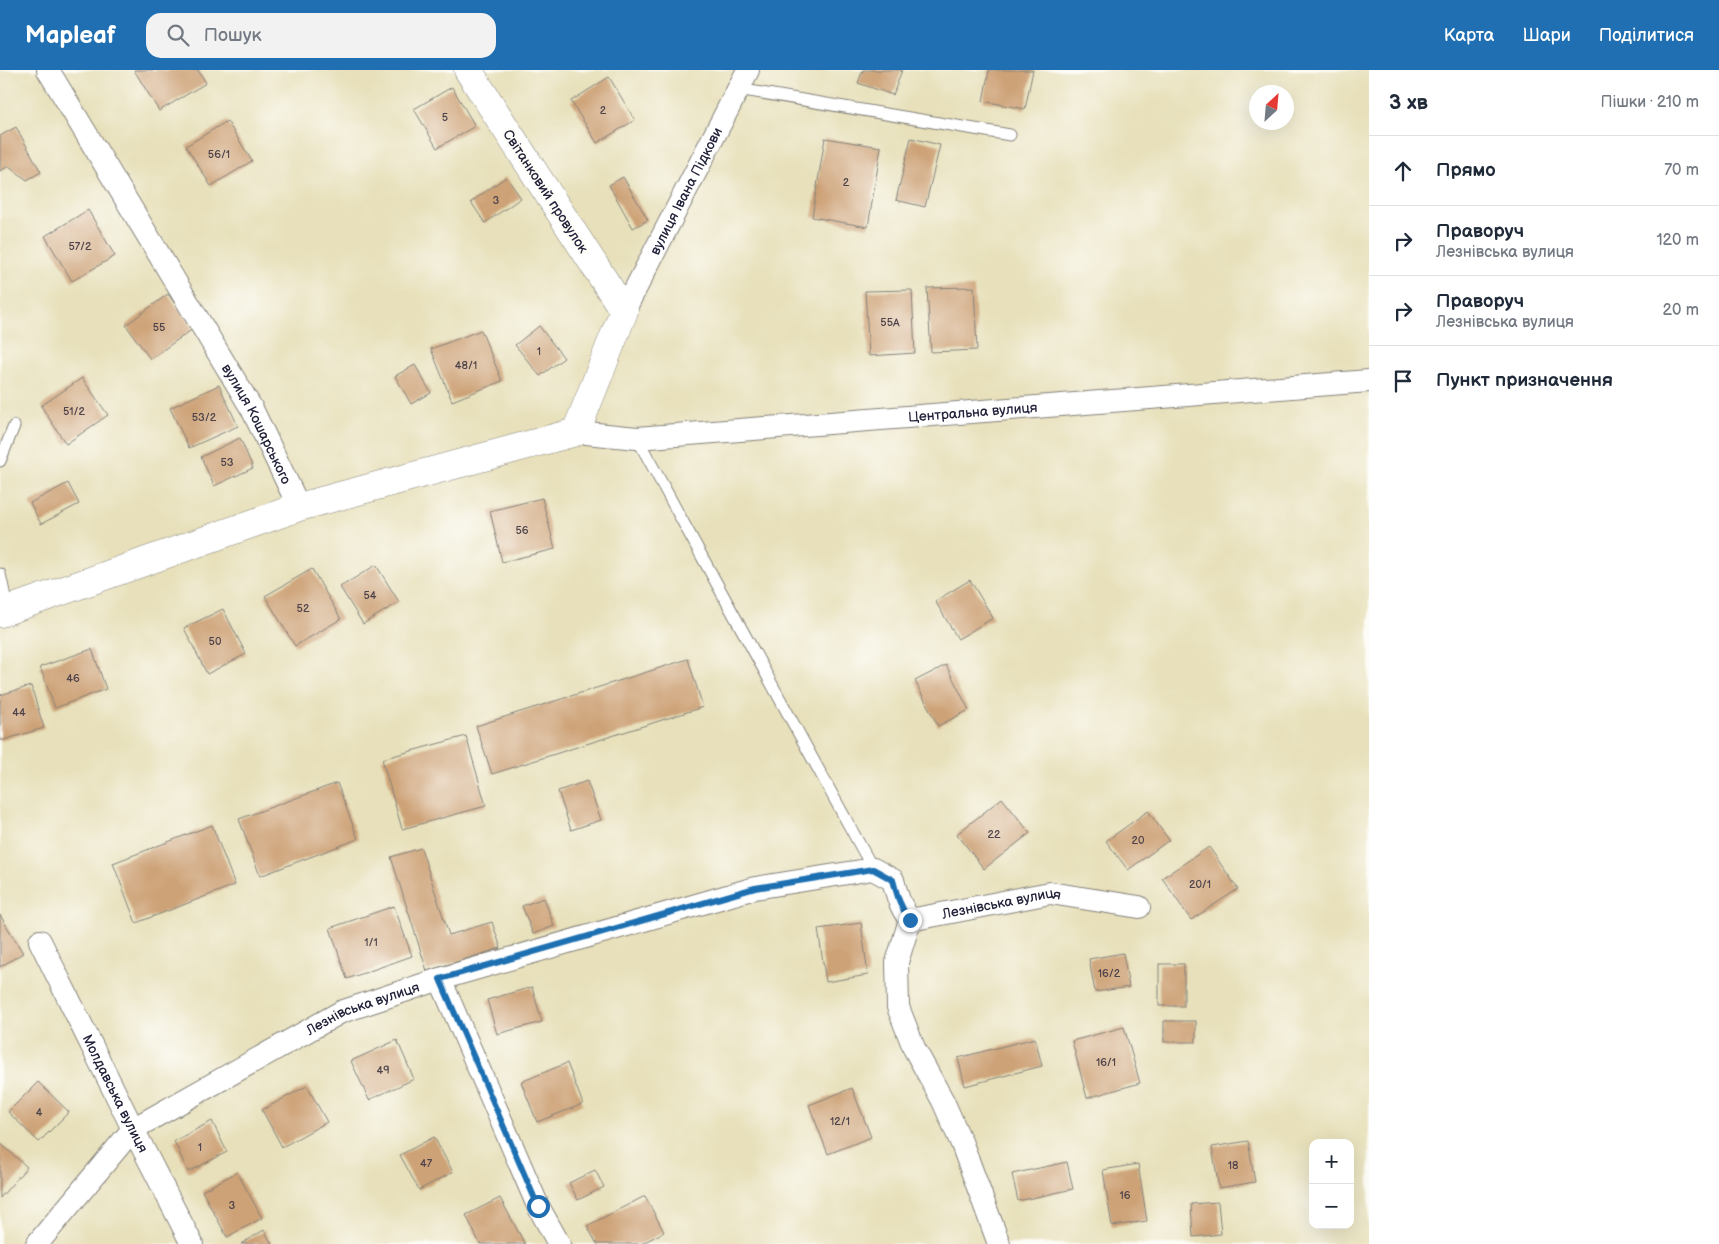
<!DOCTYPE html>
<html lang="uk">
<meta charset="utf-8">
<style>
:root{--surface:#fff;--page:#f2f2f3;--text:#1f2937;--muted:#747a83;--line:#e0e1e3;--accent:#1f6fb2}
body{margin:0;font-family:"Balsamiq Sans",sans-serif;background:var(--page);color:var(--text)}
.controls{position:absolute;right:15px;bottom:15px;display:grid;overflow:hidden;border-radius:10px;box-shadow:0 5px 20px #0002}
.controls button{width:45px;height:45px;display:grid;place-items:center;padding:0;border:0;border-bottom:1px solid var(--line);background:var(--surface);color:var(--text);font:25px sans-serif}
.compass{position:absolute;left:1249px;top:15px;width:45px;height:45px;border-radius:50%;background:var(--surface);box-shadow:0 5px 20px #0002;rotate:26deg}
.stop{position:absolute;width:15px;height:15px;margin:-11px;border:4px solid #1f6fb2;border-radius:50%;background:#fff}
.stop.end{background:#1f6fb2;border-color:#fff;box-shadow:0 1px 5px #0008}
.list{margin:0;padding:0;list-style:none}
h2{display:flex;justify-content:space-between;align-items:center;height:65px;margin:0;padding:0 20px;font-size:21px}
h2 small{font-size:16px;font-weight:400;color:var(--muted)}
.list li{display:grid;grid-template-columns:32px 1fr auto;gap:15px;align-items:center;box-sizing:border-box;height:70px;padding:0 20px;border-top:1px solid var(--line)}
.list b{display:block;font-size:19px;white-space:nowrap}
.list p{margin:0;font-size:16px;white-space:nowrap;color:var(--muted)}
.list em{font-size:16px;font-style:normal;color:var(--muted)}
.icon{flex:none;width:28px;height:28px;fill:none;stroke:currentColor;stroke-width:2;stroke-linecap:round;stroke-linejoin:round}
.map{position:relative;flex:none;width:1369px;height:1174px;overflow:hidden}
header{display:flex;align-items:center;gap:30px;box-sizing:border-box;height:70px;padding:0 25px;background:var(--accent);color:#fff}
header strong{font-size:24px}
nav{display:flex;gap:28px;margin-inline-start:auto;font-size:18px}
.search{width:350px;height:45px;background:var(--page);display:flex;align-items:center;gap:12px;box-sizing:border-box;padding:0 18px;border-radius:15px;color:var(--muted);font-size:19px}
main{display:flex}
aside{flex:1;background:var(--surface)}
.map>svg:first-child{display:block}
</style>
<header>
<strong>Mapleaf</strong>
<div class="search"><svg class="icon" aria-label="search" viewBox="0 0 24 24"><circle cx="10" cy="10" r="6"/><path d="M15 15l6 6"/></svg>Пошук</div>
<nav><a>Карта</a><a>Шари</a><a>Поділитися</a></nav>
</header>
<main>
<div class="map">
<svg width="1369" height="1174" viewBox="0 0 1369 1174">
<rect width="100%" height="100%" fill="#fdfcf7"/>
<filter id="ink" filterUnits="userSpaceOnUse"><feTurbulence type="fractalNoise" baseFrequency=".02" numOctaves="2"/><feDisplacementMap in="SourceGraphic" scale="10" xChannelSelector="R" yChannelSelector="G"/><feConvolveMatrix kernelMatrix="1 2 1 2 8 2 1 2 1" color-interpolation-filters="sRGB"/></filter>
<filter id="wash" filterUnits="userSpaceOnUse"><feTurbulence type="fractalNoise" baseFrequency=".0096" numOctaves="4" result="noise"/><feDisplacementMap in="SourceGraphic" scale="20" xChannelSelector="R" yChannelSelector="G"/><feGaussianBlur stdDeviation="1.12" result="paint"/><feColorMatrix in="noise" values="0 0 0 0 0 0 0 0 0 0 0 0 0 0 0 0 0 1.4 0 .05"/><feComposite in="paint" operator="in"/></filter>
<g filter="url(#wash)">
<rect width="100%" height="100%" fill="#e7e0ba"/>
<g id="blocks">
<!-- building -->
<g fill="#cda277">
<polygon points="134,0 198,0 206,13 159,41"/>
<polygon points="863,0 902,0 893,25 858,13"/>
<polygon points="989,0 1033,0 1025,39 983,31"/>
<polygon points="609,7 635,50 597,73 571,31"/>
<polygon points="452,17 475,56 437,78 414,39"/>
<polygon points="227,51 252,91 211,116 186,76"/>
<polygon points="16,57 41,102 27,110 9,96 0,101 0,66"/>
<polygon points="825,68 881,77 868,157 812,147"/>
<polygon points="911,68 940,75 925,137 896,130"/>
<polygon points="506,107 521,128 485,153 471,132"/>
<polygon points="623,107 648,150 633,158 609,115"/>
<polygon points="88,140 115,186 72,211 45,166"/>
<polygon points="974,217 977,280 931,282 927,218"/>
<polygon points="912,220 915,283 869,286 865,221"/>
<polygon points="168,224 193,259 150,289 126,255"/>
<polygon points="539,256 564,288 540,306 515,275"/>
<polygon points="481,260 502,311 452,331 431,279"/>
<polygon points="415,295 431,323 411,334 395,306"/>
<polygon points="82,308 108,345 66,374 41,336"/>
<polygon points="219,315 238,356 189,378 170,338"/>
<polygon points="240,368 253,398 214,416 201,387"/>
<polygon points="68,413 79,434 41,454 30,433"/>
<polygon points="542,428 555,479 502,492 490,441"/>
<polygon points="376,495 399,532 363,554 340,517"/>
<polygon points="312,499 341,549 295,576 265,526"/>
<polygon points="970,510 993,548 958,569 935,531"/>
<polygon points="223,539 246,584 207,604 184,558"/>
<polygon points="92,579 106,619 55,638 40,597"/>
<polygon points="688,589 703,637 492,704 476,656"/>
<polygon points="946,595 969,640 938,656 915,611"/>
<polygon points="31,616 44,658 0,671 0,625"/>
<polygon points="466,666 486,736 402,759 382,689"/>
<polygon points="587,711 601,750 571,760 558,721"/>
<polygon points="337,713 358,769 260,806 239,749"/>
<polygon points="1002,728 1030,763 984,799 957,764"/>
<polygon points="1148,741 1169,770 1128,800 1106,771"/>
<polygon points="212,755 235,815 136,853 113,793"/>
<polygon points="1209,777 1238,819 1191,850 1162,808"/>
<polygon points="421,778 449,865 492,852 501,878 427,901 391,787"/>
<polygon points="544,828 554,856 533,864 522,836"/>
<polygon points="394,836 412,886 347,909 330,858"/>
<polygon points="0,845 23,883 0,897"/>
<polygon points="861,853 868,905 826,912 818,859"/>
<polygon points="1123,883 1129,917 1095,922 1089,889"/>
<rect x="1159" y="894" width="25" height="42"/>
<polygon points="532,917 542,952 497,964 487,930"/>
<rect x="1164" y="951" width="32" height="21"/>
<polygon points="1124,957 1140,1013 1087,1028 1072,971"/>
<polygon points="1035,968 1042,996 965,1016 958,988"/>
<polygon points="397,970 414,1009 369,1030 351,991"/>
<polygon points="567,993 583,1034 537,1052 521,1012"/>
<polygon points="38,1012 69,1042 39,1072 8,1042"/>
<polygon points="307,1016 327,1052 282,1077 262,1040"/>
<polygon points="852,1018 871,1067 828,1084 809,1035"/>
<polygon points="212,1051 227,1082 188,1102 174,1071"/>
<polygon points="434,1067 453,1102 419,1120 400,1085"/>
<polygon points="1248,1071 1255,1112 1219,1118 1212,1077"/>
<polygon points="0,1073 27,1097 0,1128"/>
<polygon points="1067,1092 1073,1119 1018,1131 1012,1104"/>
<polygon points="1138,1094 1147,1151 1112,1156 1103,1100"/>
<polygon points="595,1100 604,1117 578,1130 569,1113"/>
<polygon points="237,1102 262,1148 227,1167 202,1121"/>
<polygon points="645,1126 664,1162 641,1174 597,1174 587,1156"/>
<polygon points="500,1128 525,1174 480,1174 466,1145"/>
<polygon points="1218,1132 1221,1164 1193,1167 1191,1134"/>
<polygon points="264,1160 272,1174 241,1174"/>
</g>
</g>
</g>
<g filter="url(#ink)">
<use href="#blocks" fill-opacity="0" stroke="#84817a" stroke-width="1"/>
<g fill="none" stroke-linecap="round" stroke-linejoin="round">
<!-- service casing -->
<g stroke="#84817a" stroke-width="13">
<g id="service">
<polyline points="738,19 1010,65"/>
<polyline points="637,368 873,799"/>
<polyline points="0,391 14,356"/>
<polyline points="0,504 8,541"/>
</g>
</g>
<!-- minor casing -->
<g stroke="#84817a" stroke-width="24">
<g id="minor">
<path id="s1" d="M 48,0 L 252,339 L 299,437"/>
<path id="s2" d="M 624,241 L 748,0"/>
<path id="s3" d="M 576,362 L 637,368 L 1369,311"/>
<polyline points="910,850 897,892 898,937 914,978 943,1031 962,1074 999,1174"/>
<path id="s4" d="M 40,871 L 133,1059 L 192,1174"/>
<polyline points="440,909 538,1136 559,1174"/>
<path id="s5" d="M 37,1174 L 133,1059 L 341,942 L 440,909 L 755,818 L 873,799 L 893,810 C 897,825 900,837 910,850 L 1050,823 L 1139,837"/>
</g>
</g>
<!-- tertiary casing -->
<g stroke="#84817a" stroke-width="29">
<polyline id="tertiary" points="0,543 299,437 576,362 624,241 468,0"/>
</g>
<!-- service -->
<use href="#service" stroke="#fff" stroke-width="11"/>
<!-- minor -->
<use href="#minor" stroke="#fff" stroke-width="22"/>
<!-- tertiary -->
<use href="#tertiary" stroke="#fff" stroke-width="28"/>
</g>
</g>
<g fill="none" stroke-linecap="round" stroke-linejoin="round" filter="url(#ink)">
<!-- route -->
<path stroke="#1f6fb2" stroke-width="6" d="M 538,1136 L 440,909 L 755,818 L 873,799 L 893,810 C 897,825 900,837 910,850"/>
</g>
<g text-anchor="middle" stroke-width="5" stroke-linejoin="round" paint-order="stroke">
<!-- number labels -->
<g font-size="11" fill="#4d424a">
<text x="603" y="44">2</text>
<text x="445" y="51">5</text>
<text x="219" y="88">56/1</text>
<text x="846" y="116">2</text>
<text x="496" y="134">3</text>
<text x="80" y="180">57/2</text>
<text x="890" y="256">55А</text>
<text x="159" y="261">55</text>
<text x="539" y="285">1</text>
<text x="466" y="299">48/1</text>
<text x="74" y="345">51/2</text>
<text x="204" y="351">53/2</text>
<text x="227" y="396">53</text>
<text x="522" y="464">56</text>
<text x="370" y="529">54</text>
<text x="303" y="542">52</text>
<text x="215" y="575">50</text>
<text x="73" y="612">46</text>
<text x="19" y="646">44</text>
<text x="994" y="768">22</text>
<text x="1138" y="774">20</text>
<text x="1200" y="818">20/1</text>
<text x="371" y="876">1/1</text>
<text x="1109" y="907">16/2</text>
<text x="1106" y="996">16/1</text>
<text x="383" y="1004">49</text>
<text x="39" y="1046">4</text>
<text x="840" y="1055">12/1</text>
<text x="200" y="1081">1</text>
<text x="426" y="1097">47</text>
<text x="1233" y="1099">18</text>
<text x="1125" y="1129">16</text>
<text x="232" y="1139">3</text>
</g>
<!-- street labels -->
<g font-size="14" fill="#22223b" stroke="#fdfcf7">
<text transform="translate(546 121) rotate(57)" y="5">Світанковий провулок</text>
<text dy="5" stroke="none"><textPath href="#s2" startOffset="135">вулиця Івана Підкови</textPath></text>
<text dy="5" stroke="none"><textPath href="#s3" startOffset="398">Центральна вулиця</textPath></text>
<text dy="5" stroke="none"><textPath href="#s1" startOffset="411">вулиця Кошарського</textPath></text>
<text dy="5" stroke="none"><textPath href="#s5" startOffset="1100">Лезнівська вулиця</textPath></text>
<text dy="5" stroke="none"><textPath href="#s5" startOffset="410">Лезнівська вулиця</textPath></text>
<text dy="5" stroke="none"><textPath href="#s4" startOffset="170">Молдавська вулиця</textPath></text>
</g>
</g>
</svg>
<div class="controls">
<button>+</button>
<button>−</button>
</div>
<svg class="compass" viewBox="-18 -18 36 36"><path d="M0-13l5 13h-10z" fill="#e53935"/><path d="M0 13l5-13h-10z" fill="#747a83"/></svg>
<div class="stop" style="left:538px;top:1136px"></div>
<div class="stop end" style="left:910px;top:850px"></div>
</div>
<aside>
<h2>3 хв<small>Пішки · 210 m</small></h2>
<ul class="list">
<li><svg class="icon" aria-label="ahead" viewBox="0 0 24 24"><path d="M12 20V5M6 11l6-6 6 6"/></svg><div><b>Прямо</b></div><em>70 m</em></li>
<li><svg class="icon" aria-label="right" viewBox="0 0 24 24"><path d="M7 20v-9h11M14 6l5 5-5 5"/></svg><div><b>Праворуч</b><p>Лезнівська вулиця</p></div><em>120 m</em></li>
<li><svg class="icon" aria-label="right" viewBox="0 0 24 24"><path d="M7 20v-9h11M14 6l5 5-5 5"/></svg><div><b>Праворуч</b><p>Лезнівська вулиця</p></div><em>20 m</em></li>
<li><svg class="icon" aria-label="arrive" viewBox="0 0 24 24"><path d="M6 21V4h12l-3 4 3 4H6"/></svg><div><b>Пункт призначення</b></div></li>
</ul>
</aside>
</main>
